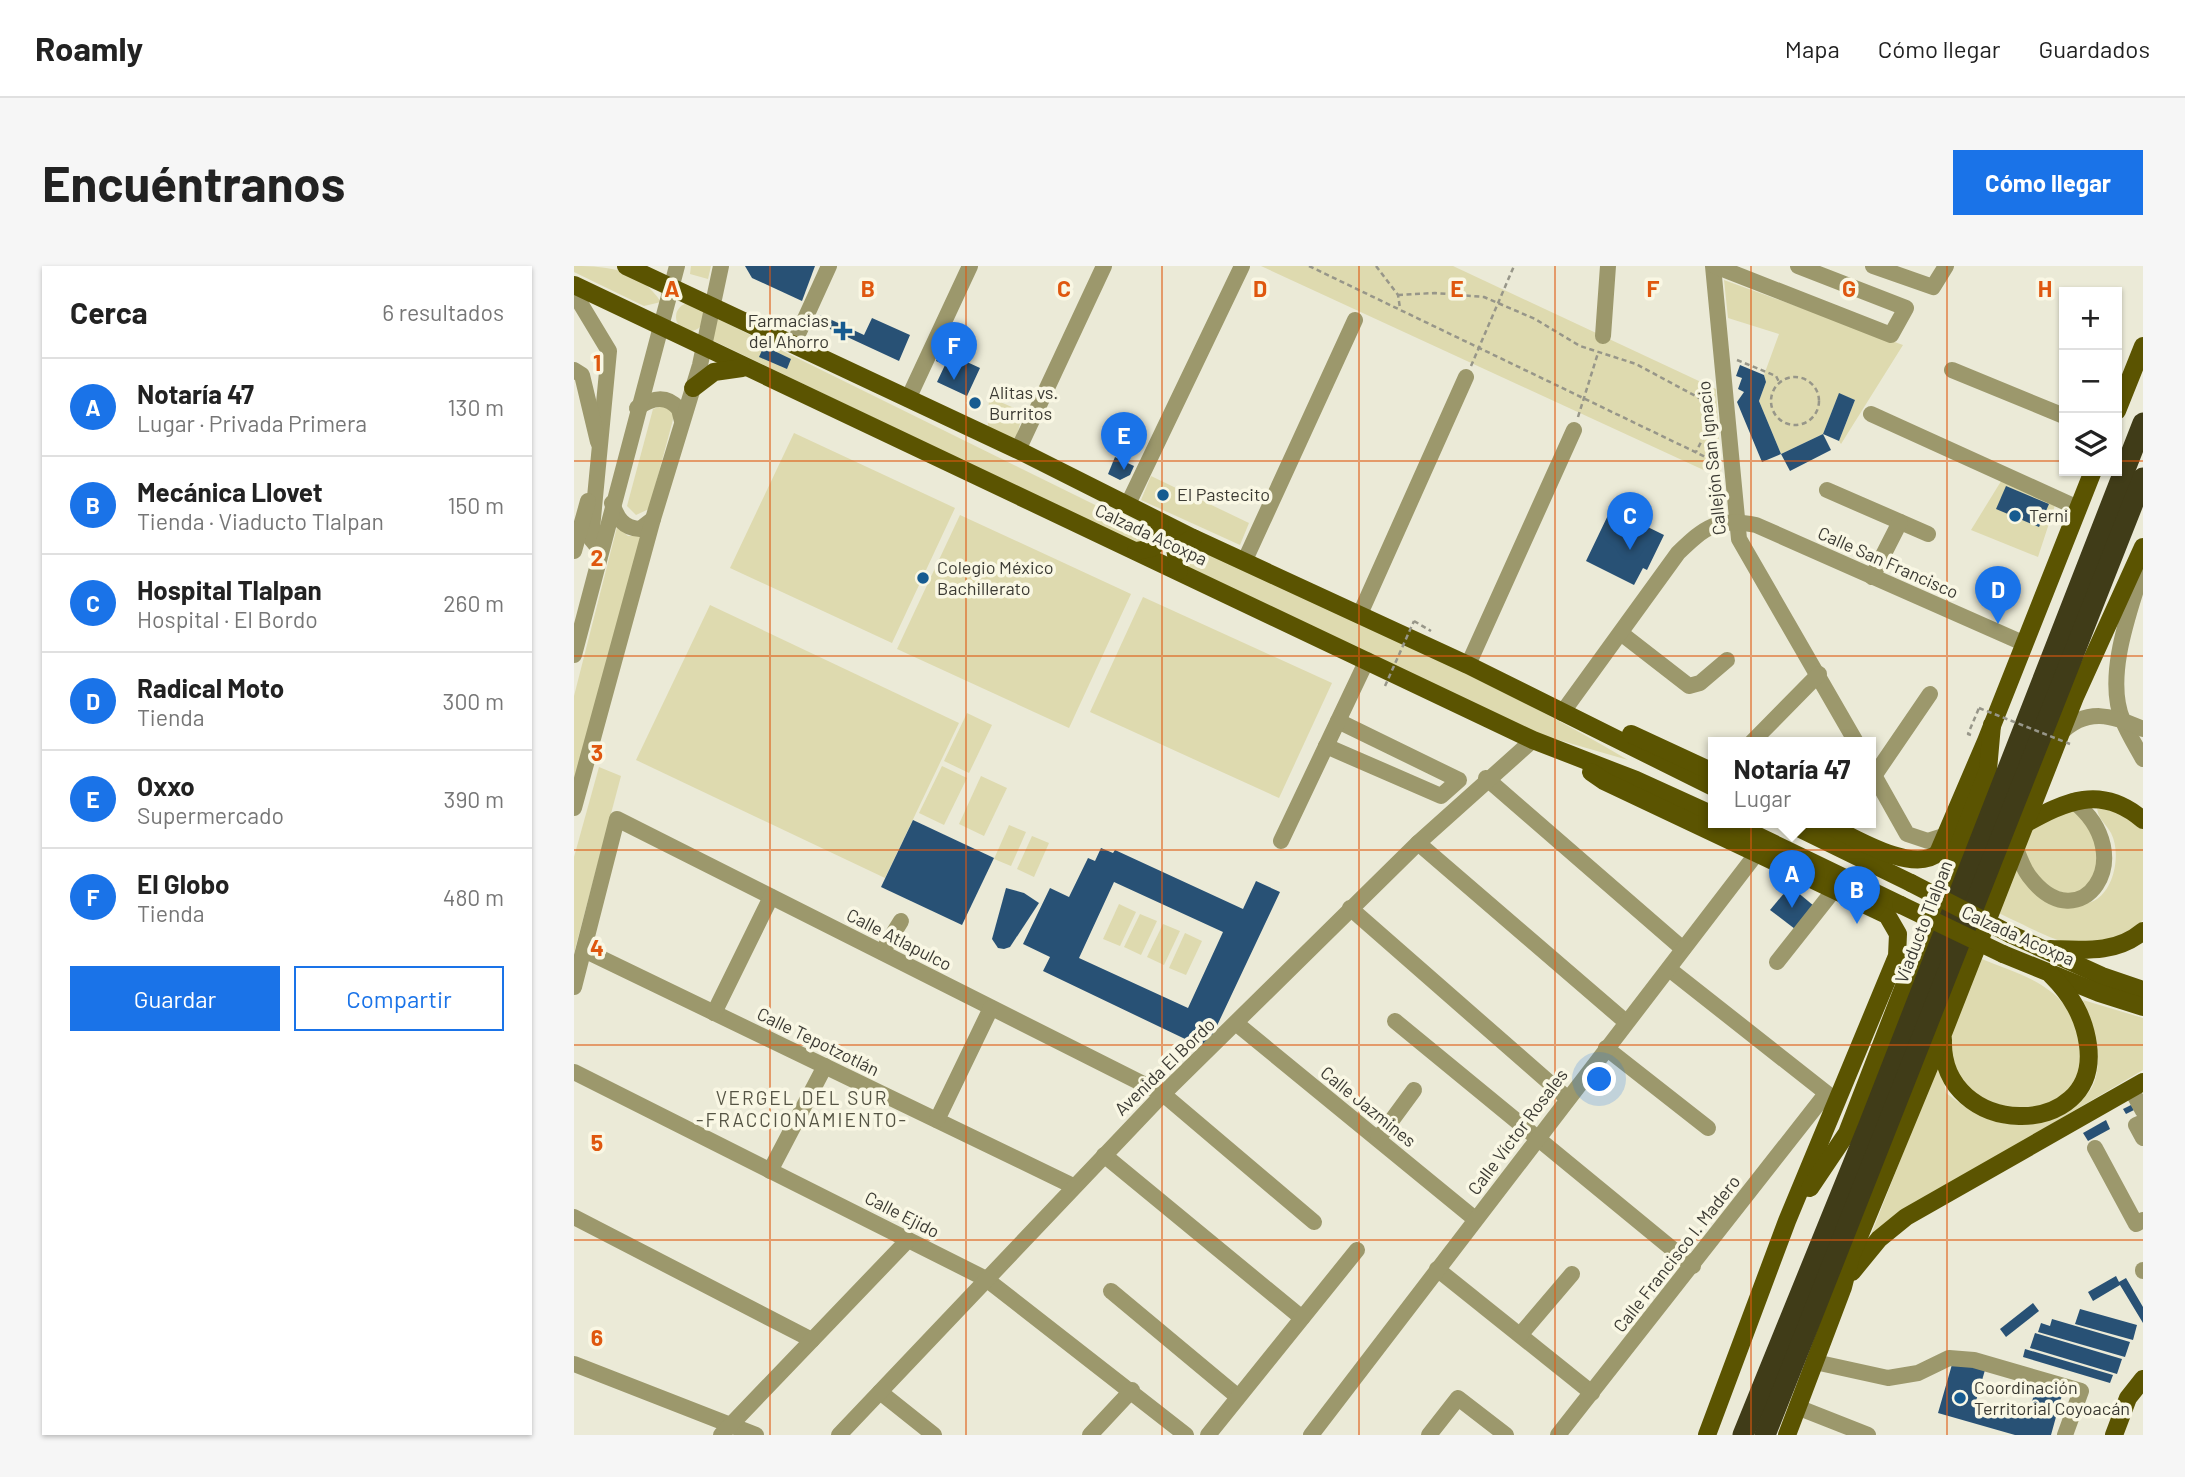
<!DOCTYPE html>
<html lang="es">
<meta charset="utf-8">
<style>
:root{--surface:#fff;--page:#f6f6f6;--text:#222;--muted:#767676;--line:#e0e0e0;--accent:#1a73e8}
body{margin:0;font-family:Barlow,sans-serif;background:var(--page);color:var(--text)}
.controls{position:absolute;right:21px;top:21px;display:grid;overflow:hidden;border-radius:0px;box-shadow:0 2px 5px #0004}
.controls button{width:63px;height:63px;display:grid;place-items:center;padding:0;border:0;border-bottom:2px solid var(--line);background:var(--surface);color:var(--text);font:35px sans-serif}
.you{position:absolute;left:1026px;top:814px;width:24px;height:24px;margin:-18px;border:5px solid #fff;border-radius:50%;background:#1a73e8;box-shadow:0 0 0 10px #1a73e833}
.badge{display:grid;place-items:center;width:46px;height:46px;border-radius:50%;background:var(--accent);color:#fff;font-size:23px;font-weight:700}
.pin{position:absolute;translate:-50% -58px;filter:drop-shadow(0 2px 4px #0008)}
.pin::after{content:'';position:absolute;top:37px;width:24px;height:21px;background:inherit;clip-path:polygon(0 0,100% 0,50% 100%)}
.popup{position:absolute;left:1134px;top:471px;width:168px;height:91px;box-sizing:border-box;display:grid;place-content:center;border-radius:0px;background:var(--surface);filter:drop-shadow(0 2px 5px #0005);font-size:23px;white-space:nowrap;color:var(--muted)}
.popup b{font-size:26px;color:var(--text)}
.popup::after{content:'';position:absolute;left:50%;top:100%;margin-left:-14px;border:14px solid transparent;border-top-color:var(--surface)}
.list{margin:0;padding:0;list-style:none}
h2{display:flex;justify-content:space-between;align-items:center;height:91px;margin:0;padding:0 28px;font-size:30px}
h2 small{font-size:23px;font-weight:400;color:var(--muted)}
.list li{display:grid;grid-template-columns:46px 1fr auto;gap:21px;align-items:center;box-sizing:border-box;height:98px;padding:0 28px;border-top:2px solid var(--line)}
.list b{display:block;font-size:26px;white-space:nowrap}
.list p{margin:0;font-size:23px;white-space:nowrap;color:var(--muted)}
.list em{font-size:23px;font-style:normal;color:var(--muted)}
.actions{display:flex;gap:14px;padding:21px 28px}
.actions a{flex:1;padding:16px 0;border:2px solid var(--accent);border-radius:0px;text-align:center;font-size:24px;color:var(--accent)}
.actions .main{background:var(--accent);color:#fff}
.icon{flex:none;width:38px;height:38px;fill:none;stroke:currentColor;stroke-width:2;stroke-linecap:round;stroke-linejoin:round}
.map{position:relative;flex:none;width:1569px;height:1169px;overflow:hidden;border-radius:0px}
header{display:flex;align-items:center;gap:42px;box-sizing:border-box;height:98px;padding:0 35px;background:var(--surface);border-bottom:2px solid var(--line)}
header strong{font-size:33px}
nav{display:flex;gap:38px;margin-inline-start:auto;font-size:24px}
.intro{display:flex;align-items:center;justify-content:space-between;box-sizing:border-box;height:168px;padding:0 42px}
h1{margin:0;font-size:49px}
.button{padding:18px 32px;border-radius:0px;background:var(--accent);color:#fff;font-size:24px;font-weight:700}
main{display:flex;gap:42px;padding:0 42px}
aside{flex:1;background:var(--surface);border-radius:0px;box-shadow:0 2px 5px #0004}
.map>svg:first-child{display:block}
</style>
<header>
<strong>Roamly</strong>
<nav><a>Mapa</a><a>Cómo llegar</a><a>Guardados</a></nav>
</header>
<div class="intro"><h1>Encuéntranos</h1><a class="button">Cómo llegar</a></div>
<main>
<aside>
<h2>Cerca<small>6 resultados</small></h2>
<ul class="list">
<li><span class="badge">A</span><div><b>Notaría 47</b><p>Lugar · Privada Primera</p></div><em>130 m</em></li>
<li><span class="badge">B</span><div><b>Mecánica Llovet</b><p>Tienda · Viaducto Tlalpan</p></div><em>150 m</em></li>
<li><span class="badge">C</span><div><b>Hospital Tlalpan</b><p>Hospital · El Bordo</p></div><em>260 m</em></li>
<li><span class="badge">D</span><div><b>Radical Moto</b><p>Tienda</p></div><em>300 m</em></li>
<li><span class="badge">E</span><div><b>Oxxo</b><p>Supermercado</p></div><em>390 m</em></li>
<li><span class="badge">F</span><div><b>El Globo</b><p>Tienda</p></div><em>480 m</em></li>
</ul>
<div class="actions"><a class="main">Guardar</a><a>Compartir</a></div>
</aside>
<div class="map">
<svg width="1569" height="1169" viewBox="0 0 1569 1169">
<rect width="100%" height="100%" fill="#ebead7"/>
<!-- green -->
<g fill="#dedaaf">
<path d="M 0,0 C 37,0 65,4 87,36 L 70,40 L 0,6 Z"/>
<polygon points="117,0 137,0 134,13 116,8"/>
<polygon points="687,0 879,0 1142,123 1147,212"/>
<polygon points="1150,14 1329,79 1267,178 1265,175 1281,134 1265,128 1249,168 1207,188 1185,135 1192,116 1190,109 1205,68 1154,52"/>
<circle cx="116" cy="51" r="14"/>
<polygon points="142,52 574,265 573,274 562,278 138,74"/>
<polygon points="415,131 449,146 441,177 414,160"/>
<polygon points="93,138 100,150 75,243 62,249 53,240 79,143"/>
<polygon points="220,167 381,242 318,377 156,302"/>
<polygon points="577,210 675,257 666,279 567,234"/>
<polygon points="1429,212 1482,236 1464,291 1397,264"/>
<polygon points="386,249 557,328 495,462 323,383"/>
<polygon points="43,261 54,270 70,269 0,517 0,430"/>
<path d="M 625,282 C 770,348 917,413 1054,494 L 957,466 L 612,302 L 612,287 Z"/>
<polygon points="569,331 758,417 705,532 516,446"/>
<polygon points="136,339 385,457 311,612 62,494"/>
<polygon points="393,447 418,459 395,507 370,495"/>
<polygon points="368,500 393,512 370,559 345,547"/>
<polygon points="25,501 47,510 0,687 0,591"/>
<polygon points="407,510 433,522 410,570 385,558"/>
<path d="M 1523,539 L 1538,542 L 1569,562 L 1569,654 C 1554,672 1522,681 1498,678 C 1481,676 1441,654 1422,646 L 1443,597 L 1502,639 C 1508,638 1518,637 1523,633 C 1541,621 1547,586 1537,567 C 1531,556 1523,553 1523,539 Z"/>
<path d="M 1498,544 L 1525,564 L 1530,610 L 1502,629 C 1464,623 1462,611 1447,579 L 1455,564 Z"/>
<polygon points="435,559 452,566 437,600 420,593"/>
<polygon points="458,570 475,577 460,611 443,603"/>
<polygon points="545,638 562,646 546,680 529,673"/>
<polygon points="566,648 583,655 567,689 550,681"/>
<polygon points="589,658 606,665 590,699 573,691"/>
<polygon points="611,667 628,675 612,709 595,702"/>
<path d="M 1408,693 C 1429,702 1457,710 1476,725 C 1493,737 1507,762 1507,784 C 1507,791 1508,799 1507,806 C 1492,865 1363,850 1377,767 C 1380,745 1399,714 1408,693 Z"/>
<path d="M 1509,734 L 1569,752 L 1569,804 L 1318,952 L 1291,984 L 1366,793 L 1372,827 C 1413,858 1440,870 1488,845 C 1500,839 1515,830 1520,817 C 1530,790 1518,759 1509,734 Z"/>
</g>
<!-- building -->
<g fill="#285175" fill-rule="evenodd">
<polygon points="171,0 241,0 228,35 178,12"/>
<polygon points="247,49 290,69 298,52 336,69 325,95 243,57"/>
<polygon points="190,80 217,93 213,103 185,91"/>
<polygon points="367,84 406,102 393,130 363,116 371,99 362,95"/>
<polygon points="1166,99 1190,109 1192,116 1185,135 1207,188 1249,168 1265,127 1281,134 1265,175 1249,168 1257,184 1216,205 1207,188 1188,196 1163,136 1170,126 1164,123 1168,112 1162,110"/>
<polygon points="541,191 560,200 556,209 546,214 534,208"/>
<polygon points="1432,220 1475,238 1465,261 1422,243"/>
<polygon points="1037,243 1090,269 1073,304 1069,302 1060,319 1012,295"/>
<polygon points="339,554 420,592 388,659 307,621"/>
<path d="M 527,582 L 539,587 L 541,584 L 669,643 L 682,615 L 706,626 L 632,783 L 469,705 L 476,691 L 449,678 L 476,622 L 495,631 L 514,592 L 521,595 ZM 540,616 L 649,666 L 614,742 L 505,692 Z"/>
<polygon points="1216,620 1240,640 1221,663 1196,644"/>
<polygon points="432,622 450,627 465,637 436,681 430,683 424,682 418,673"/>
<polygon points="1557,839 1560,844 1552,848 1549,843"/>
<polygon points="1532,854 1536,863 1514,875 1509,867"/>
<polygon points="1542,1010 1545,1016 1552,1012 1569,1041 1569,1057 1546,1019 1519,1035 1514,1026"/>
<polygon points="1459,1037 1465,1045 1432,1071 1426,1063"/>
<polygon points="1506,1043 1563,1059 1559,1074 1501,1058"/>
<polygon points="1478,1053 1556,1076 1551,1091 1464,1066 1467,1057 1476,1060"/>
<polygon points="1461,1067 1548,1093 1543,1108 1456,1082"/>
<polygon points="1451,1083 1539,1109 1536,1117 1449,1091"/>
<polygon points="1379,1095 1411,1104 1402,1135 1454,1149 1462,1122 1488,1129 1477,1169 1441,1169 1364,1147"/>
</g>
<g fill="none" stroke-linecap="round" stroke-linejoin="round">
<!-- path -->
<g stroke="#979689" stroke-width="2.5" stroke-dasharray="5 3.5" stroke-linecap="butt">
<polyline points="735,0 1142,196"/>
<polyline points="802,0 824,29 826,42"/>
<polyline points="824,29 861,27 910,31 961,53 1006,80 1062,98 1129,134 1134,162 1122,186"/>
<polyline points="1163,94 1202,110 1205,116"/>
<polyline points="897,100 940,0"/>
<circle cx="1221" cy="135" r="24"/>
<polyline points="1004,151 1024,87"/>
<polyline points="840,355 857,365"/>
<polyline points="1397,469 1394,468 1405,442"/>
</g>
<!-- minor -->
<g stroke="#9c986c" stroke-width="16">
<polyline points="1139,0 1165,273 1282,476"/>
<polyline points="1141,0 1317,69 1332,42 1224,0"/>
<polyline points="1299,0 1359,21 1372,0"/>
<polyline points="0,27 35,85 17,273 26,284"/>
<polyline points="1029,70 1034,0"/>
<polyline points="220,77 255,0"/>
<polyline points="0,104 8,109 24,176"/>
<polyline points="1378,104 1490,150"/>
<polyline points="334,133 396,0"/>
<path d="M 63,142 C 78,132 92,128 105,143 L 108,155"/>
<polyline points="1297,148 1504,242"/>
<polyline points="444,184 530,0"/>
<polyline points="1253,224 1354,268"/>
<path d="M 38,237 C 43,252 49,262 66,263 L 79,253"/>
<polyline points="554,238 668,0"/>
<polyline points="0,285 14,235"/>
<polyline points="671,294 781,54"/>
<path d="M 1569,302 C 1556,344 1530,411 1549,455 C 1554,468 1562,480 1569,493"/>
<polyline points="1298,311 1326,256"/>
<polyline points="786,348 892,111"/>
<polyline points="1048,368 1115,420 1126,417 1153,394"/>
<polyline points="0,389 103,0"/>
<polyline points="894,399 1000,164"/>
<path d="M 988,447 L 1104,287 C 1131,261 1143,251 1182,259 L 1449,377"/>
<path d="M 1486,468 C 1512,441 1539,449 1569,463"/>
<polyline points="1178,476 1245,408"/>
<polyline points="752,480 867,530 885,514 764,455"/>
<polyline points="1297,504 1333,568 1354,575 1373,569"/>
<polyline points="1300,510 1356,428"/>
<polyline points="912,512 1109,683"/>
<polyline points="0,542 79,253 126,99 147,0"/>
<polyline points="707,575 793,394"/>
<polyline points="844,577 1052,756"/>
<path d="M 1441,580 C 1445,590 1449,602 1455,610 C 1506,678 1569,590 1499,535"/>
<polyline points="776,642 994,833"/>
<polyline points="10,684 499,920"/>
<polyline points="308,686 327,655"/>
<polyline points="1203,696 1260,624"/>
<polyline points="1095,703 1260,833"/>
<polyline points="0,721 43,553 589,828 740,956"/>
<polyline points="140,747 197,631"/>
<polyline points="821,755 1119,1000"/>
<polyline points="663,758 901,953"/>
<polyline points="1032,782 1134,862"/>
<polyline points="0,806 412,1013 612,1169"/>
<polyline points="1557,823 1569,845"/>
<polyline points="363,854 417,742"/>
<polyline points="1569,856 1562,859 1569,872"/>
<polyline points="804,873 840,824"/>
<polyline points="1521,882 1562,958 1569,954"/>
<polyline points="530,889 728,1052"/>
<polyline points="196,905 251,800"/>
<polyline points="0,951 238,1074"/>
<polyline points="863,1003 1018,1127"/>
<polyline points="1569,1004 1569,1005"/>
<polyline points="537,1025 663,1130"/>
<polyline points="946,1069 998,1008"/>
<polyline points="1241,1096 1314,1112 1344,1107 1375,1092 1400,1094 1507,1125 1491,1169"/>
<polyline points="0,1098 182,1169"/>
<polyline points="306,1126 360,1169"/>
<polyline points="1223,1141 1294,1169"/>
<polyline points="147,1169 334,974"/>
<polyline points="265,1169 589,828 844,577 959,474"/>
<polyline points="516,1169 558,1124"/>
<polyline points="634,1169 783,984"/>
<polyline points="737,1169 1183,587"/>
<polyline points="855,1169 884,1132 932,1169"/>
<polyline points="984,1169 1251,829"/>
</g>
<!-- major -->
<g stroke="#5b5401" stroke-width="18">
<polyline points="52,0 444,184 619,272 894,399 1139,521"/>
<polyline points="0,19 959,474 1062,514 1139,549"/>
<polyline points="119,122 140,106 168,102"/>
<polyline points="1543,145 1569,80"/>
<polyline points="562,285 578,282 585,276 586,256"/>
<polyline points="605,305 601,283 619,272"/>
<polyline points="1057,468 1139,506"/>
<polyline points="1017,506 1030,515 1313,649 1324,668 1323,690 1213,955 1133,1169"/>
<polyline points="1155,556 1327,639"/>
<polyline points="1212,556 1337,617"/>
<path d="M 1248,556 C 1276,569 1338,609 1364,587 L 1412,475 L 1519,205"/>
<path d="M 1449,559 C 1492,535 1527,518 1569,554"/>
<polyline points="1436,668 1528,710 1569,724"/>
<path d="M 1476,683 C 1509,684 1542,688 1569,665"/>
<polyline points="1429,688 1525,727 1569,741"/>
<path d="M 1369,774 C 1366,873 1527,876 1514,779 C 1510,750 1497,729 1477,709"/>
<polyline points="1236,922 1273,867 1414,504 1418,459"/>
<polyline points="1278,1006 1305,973 1332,951 1569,816"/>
<polyline points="1213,1169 1269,1021 1277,990 1370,765 1501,431 1569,281"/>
<polyline points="1540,1169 1554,1132 1569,1113"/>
</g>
<!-- highway -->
<g stroke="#403c18" stroke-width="21">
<polyline points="1169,1169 1295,859 1569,157"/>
<polyline points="1191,1169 1569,212"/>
</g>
<!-- path-bridge -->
<g stroke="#979689" stroke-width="2.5" stroke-dasharray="5 3.5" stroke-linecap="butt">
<polyline points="811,420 840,355"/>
<polyline points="1405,442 1496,478"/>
</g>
<!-- major-bridge -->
<g stroke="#5b5401" stroke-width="18">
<polyline points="1337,617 1436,668"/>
<polyline points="1327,639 1429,688"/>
</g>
</g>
<!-- grid -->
<path fill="none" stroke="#df570e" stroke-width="2" stroke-opacity="0.55" d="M 196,0 L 196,1169M 392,0 L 392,1169M 588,0 L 588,1169M 785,0 L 785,1169M 981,0 L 981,1169M 1177,0 L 1177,1169M 1373,0 L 1373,1169M 0,195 L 1490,195M 1543,195 L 1569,195M 0,390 L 1569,390M 0,584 L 1569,584M 0,779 L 1569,779M 0,974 L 1569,974"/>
<!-- markers -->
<g fill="#165b90" stroke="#f9f7e4" stroke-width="2.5">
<path d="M265.5 54.5h7v7h7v7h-7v7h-7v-7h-7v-7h7z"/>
<circle cx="401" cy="137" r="7"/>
<circle cx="589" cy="229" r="7"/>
<circle cx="1441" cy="250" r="7"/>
<circle cx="349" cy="312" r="7"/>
<circle cx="1386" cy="1132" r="7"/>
</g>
<g text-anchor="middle" stroke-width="7" stroke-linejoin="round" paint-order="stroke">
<!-- poi labels -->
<g font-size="18" fill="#3b3a33" stroke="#f9f7e4" text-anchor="start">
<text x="255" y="61" text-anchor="end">Farmacias<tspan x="255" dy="21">del Ahorro</tspan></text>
<text x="415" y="133">Alitas vs.<tspan x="415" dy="21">Burritos</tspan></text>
<text x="603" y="235">El Pastecito</text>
<text x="1455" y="256">Terni</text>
<text x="363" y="308">Colegio México<tspan x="363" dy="21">Bachillerato</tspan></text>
<text x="1400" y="1128">Coordinación<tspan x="1400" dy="21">Territorial Coyoacán</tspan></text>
</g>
<!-- street labels -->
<g font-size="18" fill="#3b3a33" stroke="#f9f7e4">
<text transform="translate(1138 192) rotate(-96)" y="6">Callejón San Ignacio</text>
<text transform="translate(577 269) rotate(25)" y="6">Calzada Acoxpa</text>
<text transform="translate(1314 297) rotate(24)" y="6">Calle San Francisco</text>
<text transform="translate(1350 656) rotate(-69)" y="6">Viaducto Tlalpan</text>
<text transform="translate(1444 670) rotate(24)" y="6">Calzada Acoxpa</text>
<text transform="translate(325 674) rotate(27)" y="6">Calle Atlapulco</text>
<text transform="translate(244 776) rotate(26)" y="6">Calle Tepotzotlán</text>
<text transform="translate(591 801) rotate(-44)" y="6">Avenida El Bordo</text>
<text transform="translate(794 841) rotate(39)" y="6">Calle Jazmines</text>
<text transform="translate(944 866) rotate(-53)" y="6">Calle Víctor Rosales</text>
<text transform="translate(328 949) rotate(27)" y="6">Calle Ejido</text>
<text transform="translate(1103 988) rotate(-52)" y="6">Calle Francisco I. Madero</text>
</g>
<!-- neighbourhood labels -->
<g font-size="19" letter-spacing="2" fill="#555444" stroke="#f9f7e4">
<text x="228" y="839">VERGEL DEL SUR<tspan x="228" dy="22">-FRACCIONAMIENTO-</tspan></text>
</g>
</g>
<g font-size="23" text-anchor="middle" font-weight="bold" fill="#df570e" stroke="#f9f7e4" stroke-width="7" stroke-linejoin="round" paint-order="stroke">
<text x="98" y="31">A</text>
<text x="294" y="31">B</text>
<text x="490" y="31">C</text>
<text x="686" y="31">D</text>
<text x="883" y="31">E</text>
<text x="1079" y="31">F</text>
<text x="1275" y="31">G</text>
<text x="1471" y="31">H</text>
<text x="23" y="105">1</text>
<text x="23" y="300">2</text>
<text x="23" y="495">3</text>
<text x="23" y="690">4</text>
<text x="23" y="885">5</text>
<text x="23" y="1080">6</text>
</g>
</svg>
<div class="controls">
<button>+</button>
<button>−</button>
<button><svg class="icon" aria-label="layers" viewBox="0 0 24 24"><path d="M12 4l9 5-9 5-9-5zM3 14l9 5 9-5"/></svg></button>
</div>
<div class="you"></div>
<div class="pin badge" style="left:1218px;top:642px">A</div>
<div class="popup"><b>Notaría 47</b>Lugar</div>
<div class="pin badge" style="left:1283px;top:658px">B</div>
<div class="pin badge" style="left:1056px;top:284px">C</div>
<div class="pin badge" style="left:1424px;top:358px">D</div>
<div class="pin badge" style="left:550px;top:204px">E</div>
<div class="pin badge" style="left:380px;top:114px">F</div>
</div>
</main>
